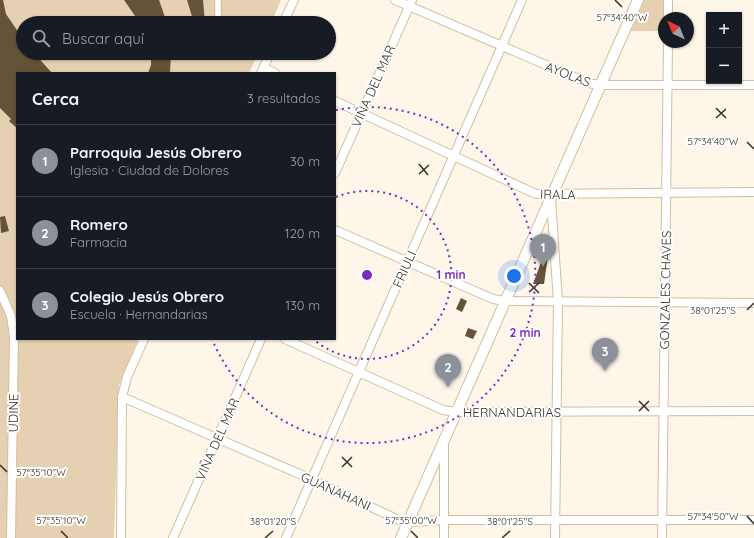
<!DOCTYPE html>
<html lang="es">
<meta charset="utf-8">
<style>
:root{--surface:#171b24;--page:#242831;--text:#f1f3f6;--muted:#9ea1a6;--line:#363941;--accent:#8c9099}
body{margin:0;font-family:Quicksand,sans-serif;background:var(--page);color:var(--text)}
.controls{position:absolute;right:12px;top:12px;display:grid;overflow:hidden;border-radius:0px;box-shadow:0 1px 3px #0004}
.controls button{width:36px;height:36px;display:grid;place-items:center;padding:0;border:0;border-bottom:1px solid var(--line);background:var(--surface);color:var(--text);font:20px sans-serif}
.compass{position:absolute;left:658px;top:12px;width:36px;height:36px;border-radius:50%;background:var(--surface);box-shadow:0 1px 3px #0004;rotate:317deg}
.you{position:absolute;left:514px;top:276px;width:14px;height:14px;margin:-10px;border:3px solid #fff;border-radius:50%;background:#1a73e8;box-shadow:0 0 0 6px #1a73e833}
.badge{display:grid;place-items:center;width:26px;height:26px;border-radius:50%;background:var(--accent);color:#fff;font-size:13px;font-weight:700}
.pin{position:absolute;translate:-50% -33px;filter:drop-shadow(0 1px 2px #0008)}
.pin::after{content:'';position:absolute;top:21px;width:14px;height:12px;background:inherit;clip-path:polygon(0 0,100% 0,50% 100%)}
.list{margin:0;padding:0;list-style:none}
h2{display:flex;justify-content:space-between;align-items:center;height:52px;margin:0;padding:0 16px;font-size:17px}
h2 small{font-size:13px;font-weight:400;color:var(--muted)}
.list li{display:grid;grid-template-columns:26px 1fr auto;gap:12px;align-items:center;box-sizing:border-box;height:72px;padding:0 16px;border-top:1px solid var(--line)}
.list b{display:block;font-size:15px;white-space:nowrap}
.list p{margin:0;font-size:13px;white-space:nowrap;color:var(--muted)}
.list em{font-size:13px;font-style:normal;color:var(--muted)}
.icon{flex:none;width:22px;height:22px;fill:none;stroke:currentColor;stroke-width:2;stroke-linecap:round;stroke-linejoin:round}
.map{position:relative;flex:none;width:754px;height:538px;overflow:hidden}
.search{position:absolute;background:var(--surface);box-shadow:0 1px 3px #0004;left:16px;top:16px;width:320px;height:44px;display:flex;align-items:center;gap:10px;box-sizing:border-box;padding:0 14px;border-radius:22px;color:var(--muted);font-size:15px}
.panel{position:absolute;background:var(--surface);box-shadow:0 1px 3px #0004;left:16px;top:72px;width:320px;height:268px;border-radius:0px}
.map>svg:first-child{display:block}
</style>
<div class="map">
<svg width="754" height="538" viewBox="0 0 754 538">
<rect width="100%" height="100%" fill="#fdf6e9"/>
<!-- green -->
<g fill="#e5d1b1">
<polygon points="0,0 281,0 271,23 23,23 23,53 258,53 249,73 17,73 17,339 138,339 119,385 114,538 0,538"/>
<polygon points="644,0 664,0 663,31 631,31"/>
</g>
<!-- building -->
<g fill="#645338">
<polygon points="0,0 3,0 6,14 23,39 23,53 34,53 52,73 17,73 17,128 9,121 11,119 0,108"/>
<polygon points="124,0 159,0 167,23 140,23"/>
<polygon points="187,0 203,0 205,23 194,23"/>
<polygon points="151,53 171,53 170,73 148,73 151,65"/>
<polygon points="5,216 9,231 1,233 0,217"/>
<polygon points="547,246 549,247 549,249 544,284 533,284"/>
<polygon points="461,298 467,301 462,312 456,309"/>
<polygon points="468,328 477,331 473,339 465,336"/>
</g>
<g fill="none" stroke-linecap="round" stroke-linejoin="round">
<!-- pedestrian casing -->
<g stroke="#d1be9f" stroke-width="8">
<polyline id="pedestrian" points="218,0 218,23"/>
</g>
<!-- minor casing -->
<g stroke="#d1be9f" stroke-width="10">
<g id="minor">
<polyline points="395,0 588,83 600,85 754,85"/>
<polyline points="668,18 668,0"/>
<polyline points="283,23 294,0"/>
<polyline points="264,68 275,73"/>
<polyline points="261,73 270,53"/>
<polyline points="335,101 536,194 754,192"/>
<polyline points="335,173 412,0"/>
<polyline points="551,199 558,302 555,538"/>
<polyline points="335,230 493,299 505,301 754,303"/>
<polyline points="0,291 11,316 14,336 11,538"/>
<polyline points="285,339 443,410 456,412 754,411"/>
<polyline points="122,397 311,479 401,521 408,522 444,520 754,520"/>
<polyline points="444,443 444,538"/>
<polyline points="121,538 122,397 127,377 144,339"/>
<polyline points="173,538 261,339"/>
<polyline points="286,538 522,0"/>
<polyline points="662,538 668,42"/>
</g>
</g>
<!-- tertiary casing -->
<g stroke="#d1be9f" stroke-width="12">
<polyline id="tertiary" points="401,538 638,0"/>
</g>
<!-- pedestrian -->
<use href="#pedestrian" stroke="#fff" stroke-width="5.5"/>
<!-- minor -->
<use href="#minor" stroke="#fff" stroke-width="8"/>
<!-- tertiary -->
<use href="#tertiary" stroke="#fff" stroke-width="10"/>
</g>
<!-- ticks -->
<path fill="none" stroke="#372f23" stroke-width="1.5" d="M 615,0 L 622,7M 716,108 L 726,118M 716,118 L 726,109M 747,142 L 754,149M 419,164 L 428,175M 419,174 L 429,165M 529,283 L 539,293M 529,292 L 539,283M 747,310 L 754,303M 639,401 L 649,411M 639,411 L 649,401M 342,457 L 352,467M 0,465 L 7,472M 342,467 L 352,457M 747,516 L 754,524M 61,531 L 68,538M 411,531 L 418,538M 265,538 L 273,531M 502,538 L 510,531"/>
<!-- distance rings -->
<g fill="none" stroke="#7b2cbf" stroke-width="2" stroke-dasharray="2 4">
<path d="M336 197A84 84 0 1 1 313 339"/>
<path d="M336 110A168 168 0 1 1 212 339"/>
</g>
<g text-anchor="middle" stroke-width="4" stroke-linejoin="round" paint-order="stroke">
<!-- street labels -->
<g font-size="13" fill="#372f23" stroke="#fff">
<text transform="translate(568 74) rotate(21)" y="5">AYOLAS</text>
<text transform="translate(373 86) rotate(-66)" y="5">VIÑA DEL MAR</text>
<text transform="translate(558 194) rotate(1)" y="5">IRALA</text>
<text transform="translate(404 269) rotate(-66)" y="5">FRIULI</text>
<text transform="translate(665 290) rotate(-89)" y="5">GONZALES CHAVES</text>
<text x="512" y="417">HERNANDARIAS</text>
<text transform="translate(13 413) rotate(-89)" y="5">UDINE</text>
<text transform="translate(217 439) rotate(-66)" y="5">VIÑA DEL MAR</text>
<text transform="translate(336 491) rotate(24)" y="5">GUANAHANI</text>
</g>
</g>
<g font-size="10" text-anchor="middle" fill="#372f23" stroke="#fff" stroke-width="4" stroke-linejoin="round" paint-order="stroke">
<text x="622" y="21">57°34'40"W</text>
<text x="713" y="145">57°34'40"W</text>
<text x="713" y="314">38°01'25"S</text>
<text x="41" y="476">57°35'10"W</text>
<text x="713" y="520">57°34'50"W</text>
<text x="61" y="524">57°35'10"W</text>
<text x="411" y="524">57°35'00"W</text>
<text x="273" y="525">38°01'20"S</text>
<text x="510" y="525">38°01'25"S</text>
</g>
<circle cx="367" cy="275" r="6" fill="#7b2cbf" stroke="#fff" stroke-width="2"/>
<g font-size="12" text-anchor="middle" font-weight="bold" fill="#7b2cbf" stroke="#fff" stroke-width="4" stroke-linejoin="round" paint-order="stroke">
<text x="451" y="279">1 min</text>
<text x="525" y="337">2 min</text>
</g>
</svg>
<div class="controls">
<button>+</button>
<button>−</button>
</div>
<svg class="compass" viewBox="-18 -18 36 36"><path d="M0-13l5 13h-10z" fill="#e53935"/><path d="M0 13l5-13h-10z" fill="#9ea1a6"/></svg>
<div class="you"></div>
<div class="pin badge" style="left:543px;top:267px">1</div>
<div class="pin badge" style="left:448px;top:387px">2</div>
<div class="pin badge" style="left:605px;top:371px">3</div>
<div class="search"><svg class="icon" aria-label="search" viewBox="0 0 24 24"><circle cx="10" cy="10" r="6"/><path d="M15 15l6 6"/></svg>Buscar aquí</div>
<section class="panel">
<h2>Cerca<small>3 resultados</small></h2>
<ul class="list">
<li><span class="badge">1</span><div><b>Parroquia Jesús Obrero</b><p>Iglesia · Ciudad de Dolores</p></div><em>30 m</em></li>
<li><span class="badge">2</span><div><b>Romero</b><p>Farmacia</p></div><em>120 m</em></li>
<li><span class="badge">3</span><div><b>Colegio Jesús Obrero</b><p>Escuela · Hernandarias</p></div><em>130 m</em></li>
</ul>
</section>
</div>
